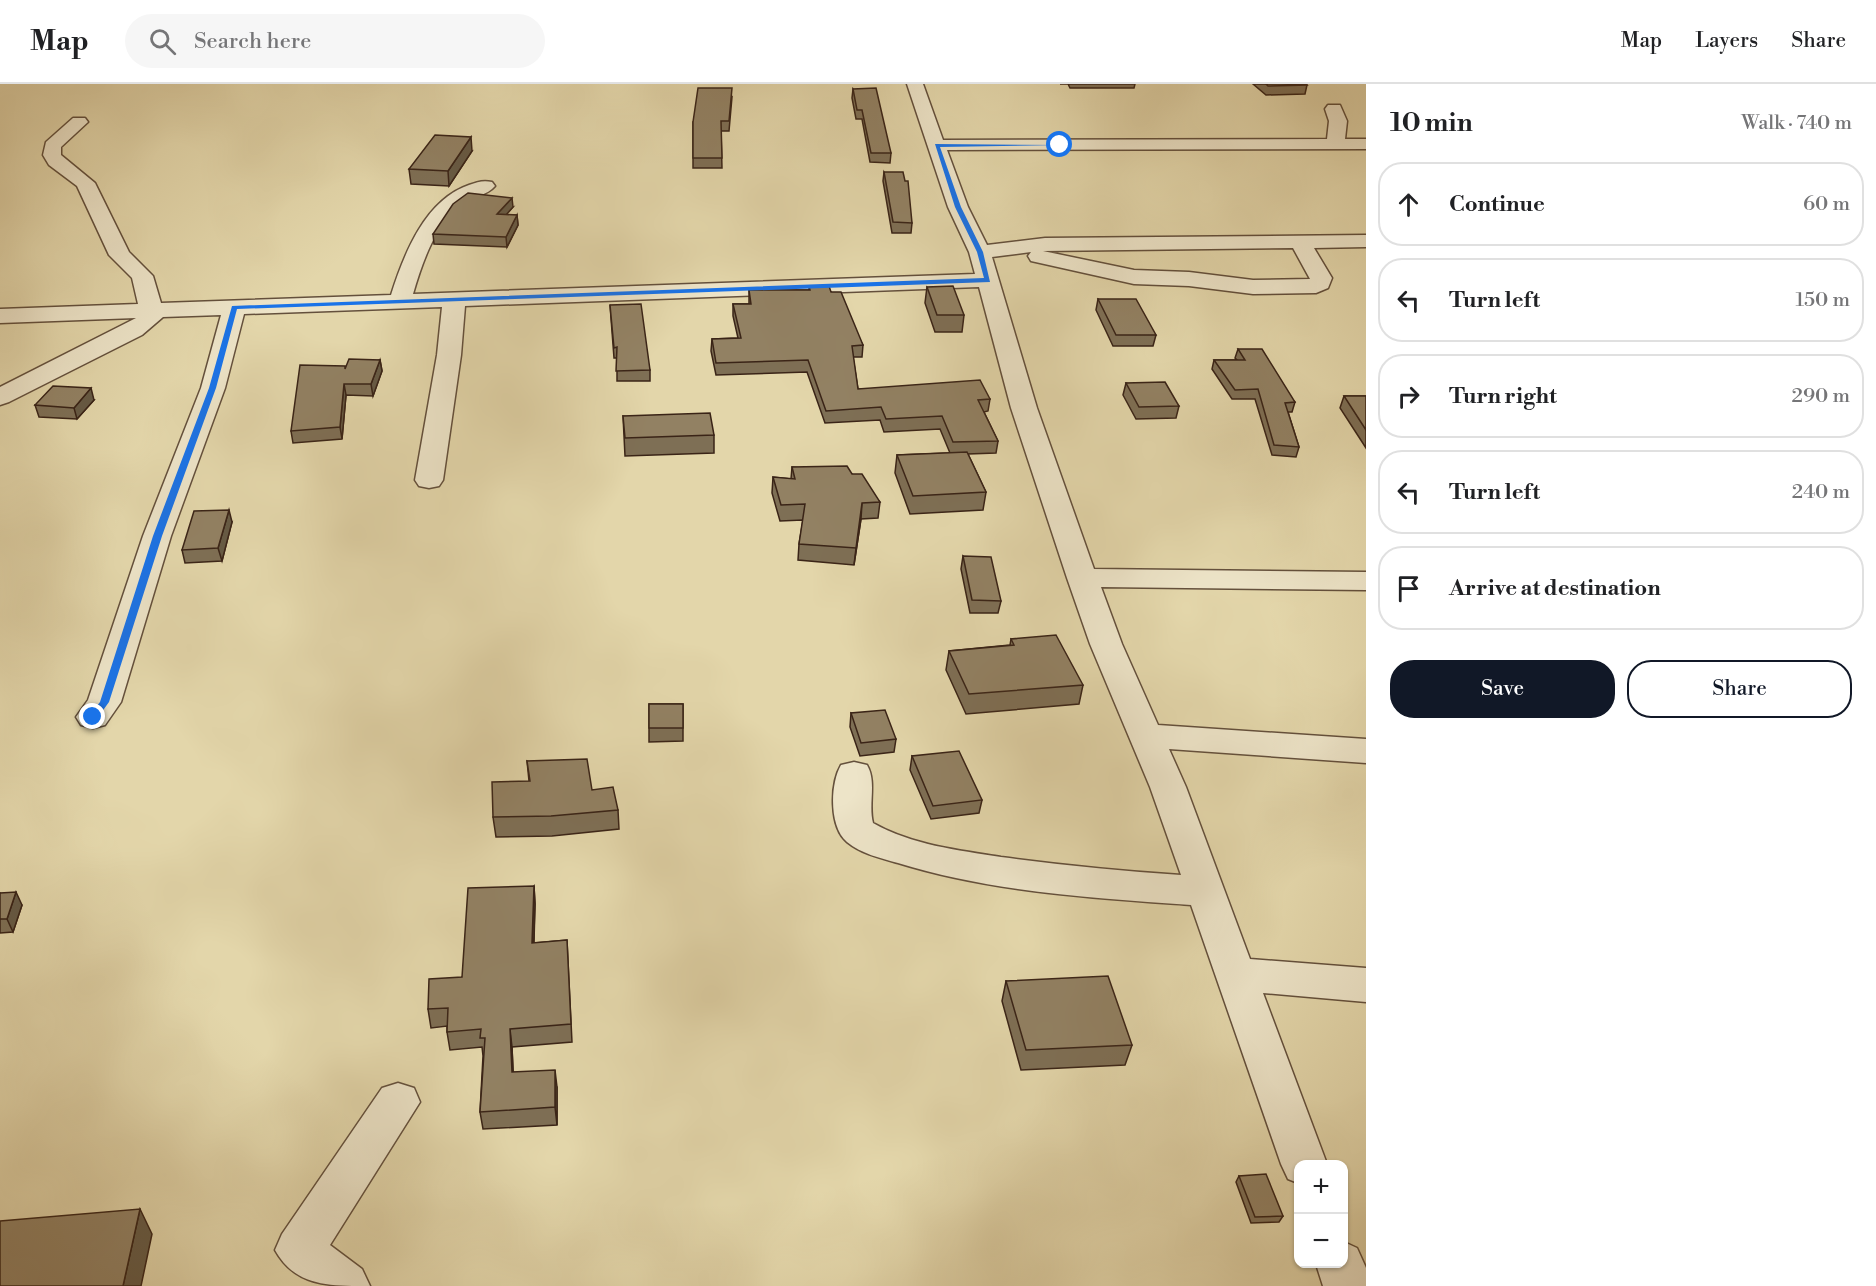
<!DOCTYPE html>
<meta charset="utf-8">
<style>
:root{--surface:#fff;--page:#f6f6f6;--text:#202124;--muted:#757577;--line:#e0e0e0;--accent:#111827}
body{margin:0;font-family:"Libre Bodoni",serif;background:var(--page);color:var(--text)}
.controls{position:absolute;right:18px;bottom:18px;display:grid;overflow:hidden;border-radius:12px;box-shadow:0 2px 4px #0004}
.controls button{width:54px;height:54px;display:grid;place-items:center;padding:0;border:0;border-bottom:2px solid var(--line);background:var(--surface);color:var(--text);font:30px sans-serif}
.stop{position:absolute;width:18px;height:18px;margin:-14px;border:4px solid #1a73e8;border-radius:50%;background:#fff}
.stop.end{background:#1a73e8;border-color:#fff;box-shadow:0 2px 6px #0008}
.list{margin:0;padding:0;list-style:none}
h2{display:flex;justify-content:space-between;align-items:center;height:78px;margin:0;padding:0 24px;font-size:26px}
h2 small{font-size:20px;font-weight:400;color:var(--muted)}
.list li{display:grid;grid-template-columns:39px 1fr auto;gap:18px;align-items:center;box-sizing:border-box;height:84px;margin:0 12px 12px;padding:0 12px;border:2px solid var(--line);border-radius:24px}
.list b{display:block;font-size:22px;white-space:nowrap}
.list em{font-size:20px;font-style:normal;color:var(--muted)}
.actions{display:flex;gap:12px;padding:18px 24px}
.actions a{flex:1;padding:14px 0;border:2px solid var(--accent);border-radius:24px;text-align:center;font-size:21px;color:var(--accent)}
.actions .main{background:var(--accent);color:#fff}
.icon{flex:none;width:33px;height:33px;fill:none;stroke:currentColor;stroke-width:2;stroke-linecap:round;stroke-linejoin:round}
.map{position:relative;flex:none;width:1366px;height:1202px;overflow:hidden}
header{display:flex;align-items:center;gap:36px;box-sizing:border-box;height:84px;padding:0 30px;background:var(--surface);border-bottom:2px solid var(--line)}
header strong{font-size:28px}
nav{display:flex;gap:33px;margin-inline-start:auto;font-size:21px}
.search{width:420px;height:54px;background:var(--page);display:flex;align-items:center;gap:15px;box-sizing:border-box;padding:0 21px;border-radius:33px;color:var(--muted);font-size:22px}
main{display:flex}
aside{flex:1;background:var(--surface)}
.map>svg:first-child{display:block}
</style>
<header>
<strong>Map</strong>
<div class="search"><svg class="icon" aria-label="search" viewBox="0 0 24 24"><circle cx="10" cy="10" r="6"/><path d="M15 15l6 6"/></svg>Search here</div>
<nav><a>Map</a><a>Layers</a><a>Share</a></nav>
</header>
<main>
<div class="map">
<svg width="1366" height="1202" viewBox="0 0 1366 1202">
<rect width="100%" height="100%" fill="#e3d6aa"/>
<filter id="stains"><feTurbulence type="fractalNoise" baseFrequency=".00333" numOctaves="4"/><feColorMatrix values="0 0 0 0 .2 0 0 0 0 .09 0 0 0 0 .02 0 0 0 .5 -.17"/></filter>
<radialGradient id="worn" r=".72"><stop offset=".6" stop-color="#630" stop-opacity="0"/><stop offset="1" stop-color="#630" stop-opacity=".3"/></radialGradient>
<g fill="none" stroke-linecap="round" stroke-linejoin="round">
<!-- minor casing -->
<g stroke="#64503c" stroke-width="3">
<g id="minor">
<path d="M 907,0 L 923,0 L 943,56 L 1327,55 L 1329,37 L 1325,25 L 1328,21 L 1340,21 L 1347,37 L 1345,55 L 1366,55 L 1366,65 L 947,66 L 968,123 L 987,161 L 1045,154 L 1366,151 L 1366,163 L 1314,164 L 1332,194 L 1328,204 L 1316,209 L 1253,210 L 1189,202 L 1134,200 L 1031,177 L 1028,172 L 1031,168 L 992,173 L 1037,324 L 1094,485 L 1366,488 L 1366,506 L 1101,503 L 1122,560 L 1158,641 L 1366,655 L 1366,679 L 1169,665 L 1186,703 L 1250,875 L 1366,884 L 1366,918 L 1263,909 L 1327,1080 L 1298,1080 L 1298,1099 L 1288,1095 L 1281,1080 L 1191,821 C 1094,814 991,808 898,779 C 880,774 862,770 847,758 C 829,743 830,700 841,681 L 854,678 L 867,681 C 877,698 868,720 873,739 C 912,761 957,766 1001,773 C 1061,781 1121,787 1181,791 L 1150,703 L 1090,560 L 1067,494 L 1011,324 L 979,203 L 465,222 L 461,271 L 443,396 L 439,402 L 429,404 L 419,402 L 415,396 L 437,271 L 442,223 L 244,230 L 225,304 L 171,452 L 121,618 L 105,641 L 93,644 L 81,641 L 76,633 L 88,616 L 143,452 L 201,304 L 221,231 L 163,233 L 142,251 L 9,318 L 0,321 L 0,303 L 136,234 L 0,239 L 0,225 L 138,220 L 132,194 L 109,171 L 77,102 L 49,81 L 43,71 L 46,58 L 73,34 L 85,34 L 88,38 L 61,63 L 61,71 L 95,99 L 129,168 L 153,192 L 161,219 L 391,211 C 404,170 425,116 469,101 C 478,98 483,96 492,98 L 495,102 C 488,111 472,113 462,120 C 435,140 422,179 413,210 L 975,190 L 969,168 L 948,123 ZM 1293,164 L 1310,195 L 1253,196 L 1189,188 L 1134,186 L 1043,167 Z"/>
<path d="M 398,999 L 414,1004 L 420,1018 L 330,1161 L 362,1185 L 370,1202 C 327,1202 295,1202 275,1166 L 282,1150 L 382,1004 Z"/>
<polygon points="1344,1158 1357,1164 1366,1184 1366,1202 1323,1202 1316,1180 1344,1180"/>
</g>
</g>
<!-- minor -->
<use href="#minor" fill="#ede4c8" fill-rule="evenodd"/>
</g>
<!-- wall -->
<g fill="#7e6f55" stroke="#3a2417" stroke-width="1.5">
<polygon points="1060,0 1135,0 1134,4 1070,4 1068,0"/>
<polygon points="1253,0 1306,0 1307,1 1305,10 1266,11"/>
<polygon points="853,5 891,69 890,79 870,78 862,35 856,35 852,14"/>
<polygon points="732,13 729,47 721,47 722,84 693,84 693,38"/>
<polygon points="472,67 449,102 411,100 409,85"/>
<polygon points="884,88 912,139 911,149 892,149 883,97"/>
<polygon points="513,123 506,131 517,131 518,141 507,163 434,160 433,150"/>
<polygon points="809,202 831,208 863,261 862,273 853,273 858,305 990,315 988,327 984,328 998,357 996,369 968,370 986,408 983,426 910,430 895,389 897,371 950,369 940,345 884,348 880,336 825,339 807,288 716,291 711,267 712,255 738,254 733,232 733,220 749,220 749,206 809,206"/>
<polygon points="927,203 964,231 962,248 935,248 925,219"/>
<polygon points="1098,215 1156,251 1153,262 1113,262 1096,226"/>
<polygon points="610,221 650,286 650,297 617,297 617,274 614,274"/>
<polygon points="1238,265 1295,318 1292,328 1288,328 1299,363 1296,373 1272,371 1255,315 1232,315 1212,285 1214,276 1237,276 1235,274"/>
<polygon points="380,276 382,287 373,312 346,311 342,355 293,359 291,347 346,284"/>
<polygon points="1126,299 1179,322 1176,334 1136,335 1123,311"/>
<polygon points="1344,312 1366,312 1366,364 1340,324"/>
<polygon points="94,316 77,335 39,333 35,321"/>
<polygon points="623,332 714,351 714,369 625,372"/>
<polygon points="792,383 852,390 880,418 878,434 861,435 854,481 798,476 799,460 803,436 780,437 772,409 773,393 791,395"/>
<polygon points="232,438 222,477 185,479 182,466"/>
<polygon points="963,472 1001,517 998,529 970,529 961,485"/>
<polygon points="1011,555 1083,601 1079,620 966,630 946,586 949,567 1010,561"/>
<polygon points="649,620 683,620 683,657 649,658"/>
<polygon points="851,629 896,655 894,668 860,672 850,643"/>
<polygon points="912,672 982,716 979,729 931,735 910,686"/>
<polygon points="527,677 592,706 618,726 619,745 552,752 496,753 493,733 529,697"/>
<polygon points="534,802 535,820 534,859 567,856 572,958 512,963 513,988 557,1003 557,1041 483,1045 480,1028 483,972 482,963 450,966 447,948 447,942 431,944 428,925 462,893"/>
<polygon points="0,809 22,821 13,848 0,849"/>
<polygon points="1006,897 1132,961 1125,981 1021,986 1002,917"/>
<polygon points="1239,1092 1283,1132 1279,1138 1251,1139 1236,1098"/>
</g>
<!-- shaded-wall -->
<g fill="#665a45" stroke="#3a2417" stroke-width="1.5">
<polygon points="471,53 472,67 449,102 448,87"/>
<polygon points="512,114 513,123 498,140 497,130"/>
<polygon points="517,131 518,141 507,163 506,153"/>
<polygon points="380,276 382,287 373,312 371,300"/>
<polygon points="344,300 346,311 342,355 340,343"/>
<polygon points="91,304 94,316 77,335 74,324"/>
<polygon points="862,419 861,435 854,481 856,464"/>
<polygon points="229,426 232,438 222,477 218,464"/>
<polygon points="534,802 535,820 533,877 532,859"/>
<polygon points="16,808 22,821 13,848 7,835"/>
<polygon points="510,945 512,963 514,1006 512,988"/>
<polygon points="555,986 557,1003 557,1041 555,1023"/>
<polygon points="140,1125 152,1150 141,1202 123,1202"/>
</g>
<!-- building -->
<g fill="#928163" stroke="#3a2417" stroke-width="1.5">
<polygon points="1266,0 1306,0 1307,1 1268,2"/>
<polygon points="698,4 732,4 729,37 721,37 722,74 693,74 693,38"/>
<polygon points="876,4 891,69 871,69 862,26 857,26 853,5"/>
<polygon points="435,51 471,53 448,87 409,85"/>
<polygon points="884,88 903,88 905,97 908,97 912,139 893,138"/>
<polygon points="468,109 512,114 497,130 517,131 506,153 433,150 453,120"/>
<polygon points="809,202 829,202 831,208 841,208 863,261 852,262 858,305 980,296 990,315 978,316 998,357 953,358 942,332 886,335 881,323 826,327 808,276 716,279 712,255 741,254 733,220 751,220 749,206 810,206"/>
<polygon points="953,202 964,231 937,231 927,203"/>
<polygon points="1098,215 1136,215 1156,251 1116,251"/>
<polygon points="641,220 650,286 616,287 617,263 614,264 610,221"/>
<polygon points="1238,265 1262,265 1295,318 1285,319 1299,363 1274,361 1258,305 1235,306 1214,276 1245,276"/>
<polygon points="349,275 380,276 371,300 344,300 340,343 291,347 300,281 345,282 345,285"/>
<polygon points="1165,298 1179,322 1139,323 1126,299"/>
<polygon points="53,302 91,304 74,324 35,321"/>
<polygon points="1344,312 1366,312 1366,346"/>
<polygon points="710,329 714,351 625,354 623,332"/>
<polygon points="967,368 986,408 913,412 897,371"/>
<polygon points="847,382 852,390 862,390 880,418 862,419 856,464 799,460 805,420 781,421 773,393 795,395 792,383"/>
<polygon points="229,426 218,464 182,466 194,427"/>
<polygon points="963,472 991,473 1001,517 972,516"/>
<polygon points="1056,551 1083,601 969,610 949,567 1014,561 1011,555"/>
<rect x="649" y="620" width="34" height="24"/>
<polygon points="885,626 896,655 861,659 851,629"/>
<polygon points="959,667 982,716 933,722 912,672"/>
<polygon points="587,675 592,706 613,703 618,726 551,732 493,733 492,698 530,697 527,677"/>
<polygon points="534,802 532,859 567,856 571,940 510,945 512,988 555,986 555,1023 480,1028 485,954 480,954 481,945 447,948 448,924 428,925 429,895 462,893 468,804"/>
<polygon points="16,808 7,835 0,835 0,809"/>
<polygon points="1108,892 1132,961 1026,966 1006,897"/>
<polygon points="1266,1090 1283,1132 1255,1133 1239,1092"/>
<polygon points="140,1125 123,1202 0,1202 0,1137"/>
</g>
<!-- route -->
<polygon fill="#1a73e8" points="935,60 1063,61 940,63 961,123 983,168 990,198 237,225 216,304 162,452 109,618 96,636 89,636 88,633 100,618 153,452 209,304 232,222 984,194 977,168 955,123"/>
<rect width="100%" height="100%" filter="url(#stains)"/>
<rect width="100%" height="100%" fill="url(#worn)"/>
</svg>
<div class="controls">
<button>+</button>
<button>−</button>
</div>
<div class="stop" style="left:1060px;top:61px"></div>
<div class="stop end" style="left:93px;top:633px"></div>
</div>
<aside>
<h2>10 min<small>Walk · 740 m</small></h2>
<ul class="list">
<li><svg class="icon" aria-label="ahead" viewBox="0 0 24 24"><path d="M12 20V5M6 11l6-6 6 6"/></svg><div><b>Continue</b></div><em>60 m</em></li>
<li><svg class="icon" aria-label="left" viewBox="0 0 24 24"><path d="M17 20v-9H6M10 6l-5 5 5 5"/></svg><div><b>Turn left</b></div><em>150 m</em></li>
<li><svg class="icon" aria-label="right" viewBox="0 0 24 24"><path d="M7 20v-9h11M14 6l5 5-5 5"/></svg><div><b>Turn right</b></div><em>290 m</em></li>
<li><svg class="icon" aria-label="left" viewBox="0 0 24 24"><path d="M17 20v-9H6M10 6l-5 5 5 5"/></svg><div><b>Turn left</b></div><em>240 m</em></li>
<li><svg class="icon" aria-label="arrive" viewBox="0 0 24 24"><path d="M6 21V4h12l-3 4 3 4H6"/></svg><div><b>Arrive at destination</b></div></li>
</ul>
<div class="actions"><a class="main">Save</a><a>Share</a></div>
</aside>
</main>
